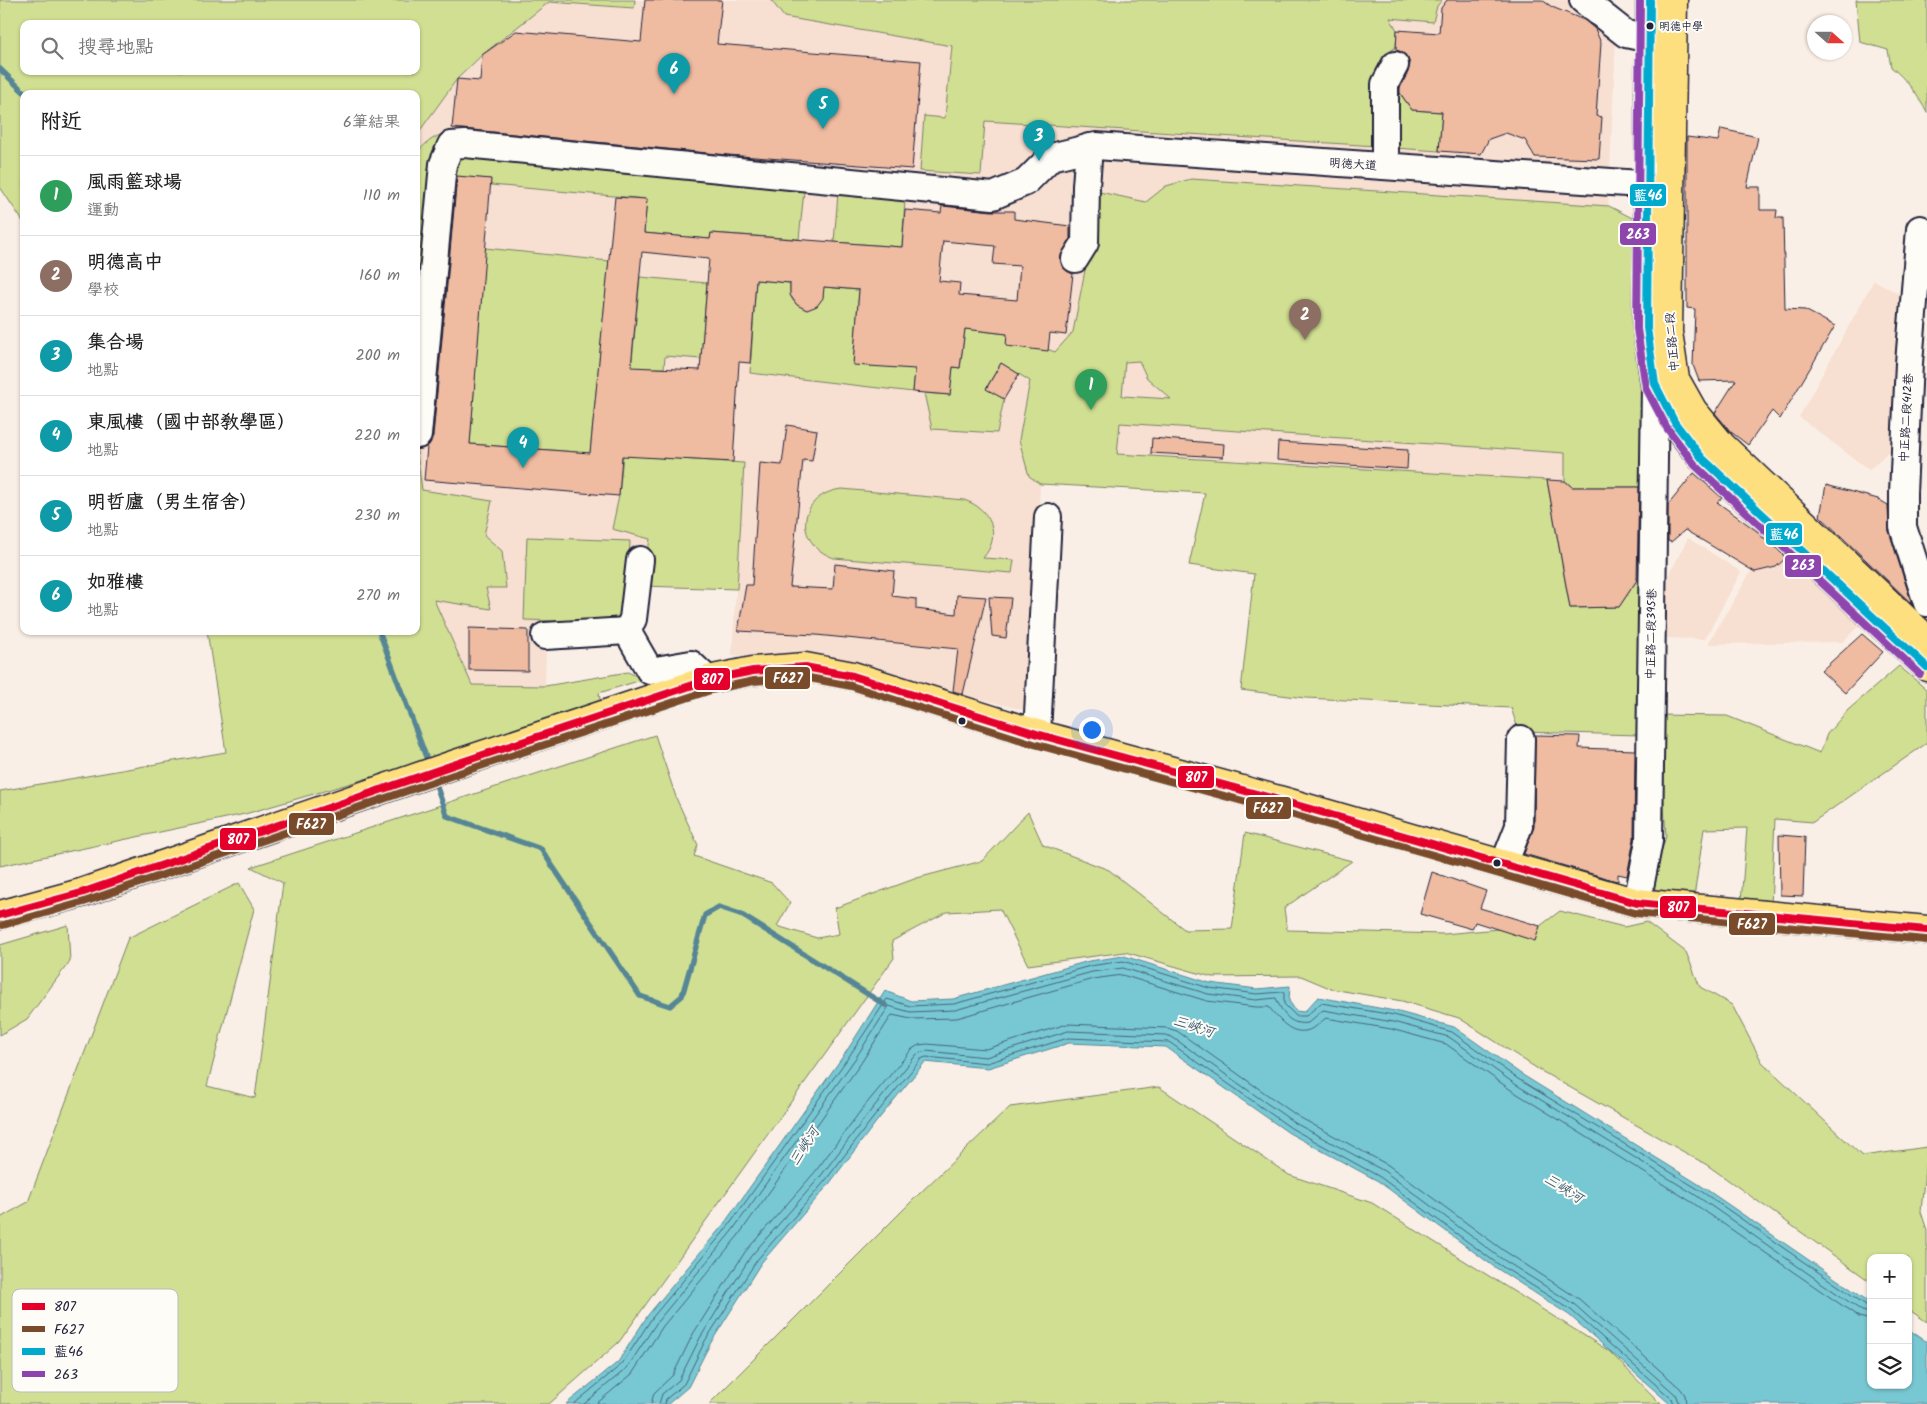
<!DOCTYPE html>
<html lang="zh-TW">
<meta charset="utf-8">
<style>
:root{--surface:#fff;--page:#f2f2f2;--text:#222;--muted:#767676;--line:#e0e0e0;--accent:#d93025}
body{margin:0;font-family:Kalam,"LXGW WenKai TC",sans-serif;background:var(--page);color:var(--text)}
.controls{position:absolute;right:15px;bottom:15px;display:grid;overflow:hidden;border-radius:10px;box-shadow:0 1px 4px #0004}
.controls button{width:45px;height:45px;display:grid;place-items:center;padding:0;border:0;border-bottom:1px solid var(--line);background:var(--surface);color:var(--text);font:25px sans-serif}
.compass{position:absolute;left:1807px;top:15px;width:45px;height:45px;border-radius:50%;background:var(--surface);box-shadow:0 1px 4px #0004;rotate:111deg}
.you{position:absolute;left:1091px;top:729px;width:18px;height:18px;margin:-12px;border:4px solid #fff;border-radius:50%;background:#1a73e8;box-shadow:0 0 0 8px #1a73e833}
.badge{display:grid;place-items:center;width:32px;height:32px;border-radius:50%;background:var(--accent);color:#fff;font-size:16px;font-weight:700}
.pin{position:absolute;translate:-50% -41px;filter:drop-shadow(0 1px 2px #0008)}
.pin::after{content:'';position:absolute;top:26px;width:18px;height:15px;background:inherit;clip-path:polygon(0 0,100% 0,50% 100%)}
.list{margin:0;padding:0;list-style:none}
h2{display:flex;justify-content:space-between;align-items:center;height:65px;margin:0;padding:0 20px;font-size:21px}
h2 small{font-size:16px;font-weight:400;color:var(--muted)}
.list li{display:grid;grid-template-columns:32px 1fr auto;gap:15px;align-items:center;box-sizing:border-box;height:80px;padding:0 20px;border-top:1px solid var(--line)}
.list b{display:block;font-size:19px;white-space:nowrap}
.list p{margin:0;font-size:16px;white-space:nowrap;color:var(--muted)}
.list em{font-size:16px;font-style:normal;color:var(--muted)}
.icon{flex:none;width:28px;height:28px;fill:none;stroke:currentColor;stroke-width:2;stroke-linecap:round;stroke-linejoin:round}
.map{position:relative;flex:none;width:1927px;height:1404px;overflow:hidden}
.search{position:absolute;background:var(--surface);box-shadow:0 1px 4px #0004;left:20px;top:20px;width:400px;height:55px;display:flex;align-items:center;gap:12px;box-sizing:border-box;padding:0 18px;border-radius:10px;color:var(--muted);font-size:19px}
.panel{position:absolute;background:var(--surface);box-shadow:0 1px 4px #0004;left:20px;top:90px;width:400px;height:545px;border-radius:10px}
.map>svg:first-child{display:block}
</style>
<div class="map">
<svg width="1927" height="1404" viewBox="0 0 1927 1404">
<rect width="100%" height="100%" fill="#faefe6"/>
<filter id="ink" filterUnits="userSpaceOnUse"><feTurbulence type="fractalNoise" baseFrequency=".02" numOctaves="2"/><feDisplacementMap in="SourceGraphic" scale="10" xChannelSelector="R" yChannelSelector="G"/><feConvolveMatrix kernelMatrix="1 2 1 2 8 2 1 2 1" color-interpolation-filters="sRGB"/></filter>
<g filter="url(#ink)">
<!-- built -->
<g fill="#f7dfd1">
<polygon points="635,0 771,0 785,17 952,46 945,118 1390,18 1437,6 1442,0 1571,0 1616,35 1596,483 1276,464 1266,496 1040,484 1032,712 821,660 767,659 732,655 744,463 664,458 637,619 546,641 545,686 472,685 433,599 416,509 416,136 457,79 482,55 549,2 633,8"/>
<polygon points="1874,280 1906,298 1889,451 1869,470 1799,417"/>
<polygon points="1688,538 1741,572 1705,639 1658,638 1659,594"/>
<polygon points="1769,541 1862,623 1842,642 1708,644"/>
</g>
<!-- green -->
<g fill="#d1df92" stroke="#7a8066" fill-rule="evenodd">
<path d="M 0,0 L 635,0 L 634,8 L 549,2 L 482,55 L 457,79 L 416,136 L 416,94 L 24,94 L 24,223 L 0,187 ZM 24,24 L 416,24 L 416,71 L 24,71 Z"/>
<polygon points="771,0 1442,0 1437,6 1433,22 1390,18 1397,30 1396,47 1384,56 1376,83 1376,146 985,121 981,175 920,171 924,116 945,118 952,46 784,17"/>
<path d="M 1856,0 L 1927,0 L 1927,113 C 1918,95 1906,79 1891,67 L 1888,50 L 1860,42 Z"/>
<polygon points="1393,84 1412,110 1442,112 1439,151 1395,148"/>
<path d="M 454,131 L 437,164 L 416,416 L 416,154 C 428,140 436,135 454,131 Z"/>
<polygon points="463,151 804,191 799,239 711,233 710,239 644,233 647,199 491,185 490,179 448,176"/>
<path d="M 1191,179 L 1609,206 L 1640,222 L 1645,386 L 1644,487 L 1572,487 L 1565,481 L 1565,453 L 1120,423 L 1117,454 L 1547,480 L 1570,608 L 1619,607 L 1644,570 L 1641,735 L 1519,732 L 1511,708 L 1305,698 L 1241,690 L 1254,574 L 1189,565 L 1205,493 L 1040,484 L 1029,476 L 1019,440 L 1030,381 L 1001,363 L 986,388 L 1004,399 L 997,433 L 932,429 L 924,393 L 950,395 L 953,367 L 960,368 L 965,329 L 1007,334 L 1055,352 L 1073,332 L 1093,229 L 1095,191 L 1146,202 L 1166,186 ZM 1139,361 L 1147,378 L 1171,399 L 1122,396 L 1125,362 Z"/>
<polygon points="838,194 905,200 902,247 834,242"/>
<polygon points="485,248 609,261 590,453 470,444"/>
<polygon points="640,277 707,283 701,359 665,356 664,368 654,368 648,457 744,463 737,589 642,586 650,539 612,529 619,496"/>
<path d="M 756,280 L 790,283 C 789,299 792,303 807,310 L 824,287 L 859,290 L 853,364 L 921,301 L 913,392 L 750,373 Z"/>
<polygon points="416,446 422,490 492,501 484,535 502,551 506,588 486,588 491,609 434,600 472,685 545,686 628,672 634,675 670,669 671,671 599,693 602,710 245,814 0,866 0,791 226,752 207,631 416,631"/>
<path d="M 842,489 L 964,500 C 990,508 1003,535 983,558 L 1014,560 L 1012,573 L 834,558 C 792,543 798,494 842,489 Z"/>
<polygon points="527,537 630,541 626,623 524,620"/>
<polygon points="1899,666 1927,690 1927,743 1813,822 1775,819 1771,906 1741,902 1747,828 1704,829 1694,897 1648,896 1666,836 1658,715 1727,716 1820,753 1827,734 1848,710"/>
<polygon points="655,735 677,800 698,845 694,856 772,883 790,903 777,926 817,938 839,934 835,908 917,878 982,861 1028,812 1043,845 1109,870 1185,930 1232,929 1245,833 1352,861 1284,908 1287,930 1444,934 1498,929 1534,940 1540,926 1560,911 1624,927 1646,922 1686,952 1700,987 1732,1005 1762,1062 1862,1156 1927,1147 1921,1212 1927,1230 1927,1322 1908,1309 1908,1258 1871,1258 1871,1282 1707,1165 1541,1071 1459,1018 1402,1001 1332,989 1301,976 1212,977 1125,952 1028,965 1000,909 947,912 892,941 894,958 619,1342 549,1404 0,1404 0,1218 28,1202 128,938 239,883 254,909 207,1086 255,1098 283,883 251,867"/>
<polygon points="68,925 70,961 27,1019 0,1035 0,945"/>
<polygon points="1159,1087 1289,1175 1372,1203 1609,1351 1661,1404 709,1404 919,1194 1010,1107"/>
</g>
<!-- water -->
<polygon fill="#78c8d3" stroke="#568696" points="1124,956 1210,983 1257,989 1290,986 1289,1001 1296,1011 1304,1012 1318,997 1395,1011 1454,1027 1521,1074 1700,1185 1871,1303 1871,1385 1908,1385 1908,1329 1927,1342 1927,1404 1670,1404 1569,1315 1493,1266 1378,1181 1289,1133 1166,1047 1069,1043 988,1068 925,1062 877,1121 829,1184 761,1263 710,1344 688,1387 668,1404 566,1404 618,1362 648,1315 723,1225 846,1052 885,991 911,1001 953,999 1089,961"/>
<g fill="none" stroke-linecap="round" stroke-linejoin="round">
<!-- shore -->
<g stroke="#446478" stroke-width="1">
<polyline points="574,1404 622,1364 652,1318 727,1228 850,1055 887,999 910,1006 954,1004 1090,966 1123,961 1209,988 1257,994 1282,992 1284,993 1284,1004 1296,1016 1306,1016 1321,1003 1394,1015 1452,1032 1518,1079 1698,1189 1866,1305 1871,1306"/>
<path d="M 584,1404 L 627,1368 L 657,1322 L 732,1231 L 855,1059 L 889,1006 L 910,1012 L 955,1010 L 1092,972 L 1123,968 L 1208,994 L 1256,1000 L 1276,998 C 1282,1012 1289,1026 1308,1023 L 1323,1010 L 1393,1022 L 1449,1037 L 1515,1084 L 1694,1194 L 1862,1311 L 1871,1313"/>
<path d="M 596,1404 L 632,1374 L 663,1326 L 738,1236 L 861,1063 L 892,1015 L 911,1019 L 957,1018 L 1093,979 L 1122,975 L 1207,1001 L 1256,1007 L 1269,1007 C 1279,1020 1294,1039 1313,1028 C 1318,1026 1321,1021 1326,1018 L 1391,1029 L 1446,1044 L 1511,1090 L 1690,1201 L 1859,1317 L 1871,1320"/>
<polyline points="651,1404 654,1393 673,1375 693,1334 745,1252 815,1172 862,1109 912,1049 919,1045 927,1044 986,1049 1067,1024 1167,1028 1177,1031 1299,1117 1388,1165 1503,1250 1579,1299 1680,1388 1685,1395 1686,1404"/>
<polyline points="659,1404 662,1394 679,1380 700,1338 751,1256 820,1177 868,1114 917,1054 926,1051 986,1057 1068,1031 1166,1035 1172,1037 1295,1123 1384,1171 1499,1257 1575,1305 1675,1394 1679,1404"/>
<polyline points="665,1404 666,1399 684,1384 705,1341 757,1260 825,1181 873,1118 921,1059 926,1057 987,1063 1068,1038 1169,1042 1291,1128 1380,1177 1495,1262 1571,1310 1671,1398 1673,1404"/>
</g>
<!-- stream -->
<g stroke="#568696" stroke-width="5.5">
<polyline points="0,69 26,94"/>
<polyline points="379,631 429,765"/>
<polyline points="434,779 447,816 541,849 640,996 670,1006 682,996 705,915 719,907 740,914 885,1005"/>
</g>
</g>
<!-- building -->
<g fill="#efbba1" stroke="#22223b" fill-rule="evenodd">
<polygon points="645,0 722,0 717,44 921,61 912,169 728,155 452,128 457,79 480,81 482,55 516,31 641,42"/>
<polygon points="1447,0 1542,0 1552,7 1584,20 1595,29 1601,43 1596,116 1602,117 1599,159 1535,157 1525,140 1506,133 1489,139 1481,154 1439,151 1442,112 1412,110 1400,93 1400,88 1408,72 1410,64 1407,57 1402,52 1396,50 1397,30 1439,33 1441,8"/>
<polygon points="1721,129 1758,137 1747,187 1760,187 1760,210 1777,210 1776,218 1783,218 1785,309 1805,310 1835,326 1780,419 1772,411 1748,445 1731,432 1715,413 1736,380 1699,381 1693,365 1695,309 1687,308 1687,137 1718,141"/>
<path d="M 457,176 L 491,179 L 470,444 L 590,453 L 615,197 L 647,199 L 644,233 L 710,239 L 711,233 L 902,247 L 905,210 L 941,213 L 942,206 L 992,211 L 1014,211 L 1014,219 L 1070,226 L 1070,239 L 1060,258 L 1062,266 L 1067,271 L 1073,274 L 1066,335 L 1050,333 L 1048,351 L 1006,346 L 1007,334 L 965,329 L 960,368 L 953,367 L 950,395 L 913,392 L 915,369 L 853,365 L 859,290 L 824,287 L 823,298 L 817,306 L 807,310 L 797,305 L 790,295 L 790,283 L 756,280 L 750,363 L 739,362 L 733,462 L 622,456 L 619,496 L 424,480 L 427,447 L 430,443 L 433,436 ZM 943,241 L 995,246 L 993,264 L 1020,266 L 1017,300 L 959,295 L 960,283 L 939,281 ZM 642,252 L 709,259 L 700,370 L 631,367 Z"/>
<polygon points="1001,363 1019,374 1004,399 986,389"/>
<polygon points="787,425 817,430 812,461 803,460 790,587 833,589 835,564 894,571 892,596 916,599 916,609 956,614 957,595 986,597 963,694 953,691 958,649 816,635 738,631 746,585 752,585 760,463 782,465"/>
<polygon points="1152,438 1224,444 1223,457 1151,453"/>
<polygon points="1278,442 1408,450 1407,469 1277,460"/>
<polygon points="1694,473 1722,498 1717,502 1761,534 1760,536 1768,540 1786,558 1776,567 1755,572 1685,530 1671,542 1668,541 1668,505"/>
<polygon points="1547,480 1565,481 1572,487 1639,487 1637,580 1619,607 1570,608"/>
<polygon points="1826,485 1878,499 1888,505 1889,531 1912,604 1820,516"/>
<polygon points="989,597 1011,598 1006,638 992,636"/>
<polygon points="469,628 528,630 528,671 469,670"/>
<polygon points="1862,634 1883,652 1845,693 1821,671"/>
<polygon points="1535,735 1580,736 1579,748 1635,750 1634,839 1627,876 1618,874 1618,881 1613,880 1524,854 1534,826"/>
<polygon points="1779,835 1805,837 1803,896 1780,895"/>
<polygon points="1432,872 1486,891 1480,908 1540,926 1535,941 1475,922 1472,929 1420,914"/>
</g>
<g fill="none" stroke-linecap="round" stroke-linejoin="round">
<!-- minor casing -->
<g stroke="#22223b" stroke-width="30">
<g id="minor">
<polyline points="1583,0 1626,34 1650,39"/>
<polyline points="1385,166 1385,84 1395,65"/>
<polyline points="1920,229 1909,363 1903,493 1903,527 1927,603"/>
<polyline points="1075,259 1085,243 1086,186 1089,147"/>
<polyline points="418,435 443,164 451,145 465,144 993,196 1026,182 1051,157 1096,146 1669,186"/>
<polyline points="627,631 633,619 640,560"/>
<polyline points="545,636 627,631 650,671 691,664 708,680"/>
<polyline points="1037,734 1048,517"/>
<polyline points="1504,864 1519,826 1521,739"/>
<polyline points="1637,903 1649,841 1655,384 1662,382"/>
</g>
</g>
<!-- major casing -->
<g stroke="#22223b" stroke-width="31">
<g id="major">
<polyline points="1650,0 1647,328 1655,384 1675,423 1702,458 1927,667"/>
<polyline points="1673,0 1668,332 1675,379 1693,411 1722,446 1927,640"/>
<polyline points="0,915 81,893 450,766 708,680 753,671 805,667 853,676 1037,734 1286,802 1637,903 1927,930"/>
</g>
</g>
<!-- minor -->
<use href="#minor" stroke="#fdfcf7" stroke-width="26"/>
<!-- major -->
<use href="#major" stroke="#fedf80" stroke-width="28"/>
<!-- bus-1 casing -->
<g stroke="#fdfcf7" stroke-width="11">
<polyline id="bus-1" points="0,915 81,893 450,766 708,680 753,671 805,667 853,676 1037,734 1286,802 1637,903 1927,930"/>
</g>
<!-- bus-2 casing -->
<g stroke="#fdfcf7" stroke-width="11">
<polyline id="bus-2" points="3,925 84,902 453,775 711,690 754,681 804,677 851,686 1034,744 1283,812 1635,913 1926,940"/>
</g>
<!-- bus-3 casing -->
<g stroke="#fdfcf7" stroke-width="11">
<polyline id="bus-3" points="1650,0 1647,328 1655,384 1675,423 1702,458 1927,667"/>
</g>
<!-- bus-4 casing -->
<g stroke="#fdfcf7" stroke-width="11">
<polyline id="bus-4" points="1640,0 1637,329 1646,388 1667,428 1695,465 1920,674"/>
</g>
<!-- bus-1 -->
<use href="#bus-1" stroke="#e4002b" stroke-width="8"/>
<!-- bus-2 -->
<use href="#bus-2" stroke="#7a4b2a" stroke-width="8"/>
<!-- bus-3 -->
<use href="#bus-3" stroke="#00a9ce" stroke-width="8"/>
<!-- bus-4 -->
<use href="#bus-4" stroke="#8e44ad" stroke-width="8"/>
</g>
</g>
<!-- markers -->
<g fill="#22223b" stroke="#fdfcf7" stroke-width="2">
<circle cx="1650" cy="26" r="4.5"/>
<circle cx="962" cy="721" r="4.5"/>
<circle cx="1497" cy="863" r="4.5"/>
</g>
<g text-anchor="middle" stroke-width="4" stroke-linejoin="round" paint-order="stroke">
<!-- bus labels -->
<g font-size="11" fill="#22223b" stroke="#fdfcf7" text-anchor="start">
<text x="1659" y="30">明德中學</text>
</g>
<!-- street labels -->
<g font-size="12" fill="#22223b" stroke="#fdfcf7">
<text transform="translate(1353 164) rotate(4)" y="4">明德大道</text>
<text transform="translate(1672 342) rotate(-95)" y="4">中正路二段</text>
<text transform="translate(1906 418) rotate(-87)" y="4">中正路二段412巷</text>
<text transform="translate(1651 634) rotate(-89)" y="4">中正路二段395巷</text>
</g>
<!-- water labels -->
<g font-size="14" font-style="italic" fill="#405c70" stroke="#fdfcf7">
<text transform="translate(1194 1026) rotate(18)" y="5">三峽河</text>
<text transform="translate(804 1146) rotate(-57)" y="5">三峽河</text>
<text transform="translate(1564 1188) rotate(32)" y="5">三峽河</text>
</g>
</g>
<!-- legend -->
<rect x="12" y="1289" width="166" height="103" rx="8" fill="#fdfcf7" stroke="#bbbbbf" stroke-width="1"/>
<rect x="22" y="1303" width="23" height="7" fill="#e4002b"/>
<rect x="22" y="1326" width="23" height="6" fill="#7a4b2a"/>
<rect x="22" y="1348" width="23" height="7" fill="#00a9ce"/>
<rect x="22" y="1371" width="23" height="6" fill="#8e44ad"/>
<g font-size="14" fill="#22223b">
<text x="54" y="1311">807</text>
<text x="54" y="1334">F627</text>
<text x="54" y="1356">藍46</text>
<text x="54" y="1379">263</text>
</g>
<g stroke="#fdfcf7" stroke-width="2">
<rect x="1629" y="183" width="38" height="24" rx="5" fill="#00a9ce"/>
<rect x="1619" y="222" width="38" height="24" rx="5" fill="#8e44ad"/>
<rect x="1765" y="522" width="38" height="24" rx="5" fill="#00a9ce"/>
<rect x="1784" y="554" width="38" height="24" rx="5" fill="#8e44ad"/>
<rect x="764" y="666" width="47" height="24" rx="5" fill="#7a4b2a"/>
<rect x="693" y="667" width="38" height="24" rx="5" fill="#e4002b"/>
<rect x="1177" y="765" width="38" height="24" rx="5" fill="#e4002b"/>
<rect x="1245" y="796" width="47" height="24" rx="5" fill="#7a4b2a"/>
<rect x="288" y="812" width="47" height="24" rx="5" fill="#7a4b2a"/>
<rect x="219" y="827" width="38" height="24" rx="5" fill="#e4002b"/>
<rect x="1659" y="895" width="38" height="24" rx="5" fill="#e4002b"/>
<rect x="1728" y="912" width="48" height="24" rx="5" fill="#7a4b2a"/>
</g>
<g font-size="14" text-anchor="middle" font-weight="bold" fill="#fff">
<text x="1648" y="200">藍46</text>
<text x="1638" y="239">263</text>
<text x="1784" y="539">藍46</text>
<text x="1803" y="570">263</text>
<text x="788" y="683">F627</text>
<text x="712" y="684">807</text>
<text x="1196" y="782">807</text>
<text x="1268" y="813">F627</text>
<text x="311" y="829">F627</text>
<text x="238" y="844">807</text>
<text x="1678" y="912">807</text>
<text x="1752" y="929">F627</text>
</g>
</svg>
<div class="controls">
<button>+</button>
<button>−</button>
<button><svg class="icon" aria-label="layers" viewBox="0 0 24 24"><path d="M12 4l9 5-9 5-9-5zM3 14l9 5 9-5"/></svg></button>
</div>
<svg class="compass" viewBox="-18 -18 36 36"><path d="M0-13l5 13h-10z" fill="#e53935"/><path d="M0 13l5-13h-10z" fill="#767676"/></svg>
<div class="you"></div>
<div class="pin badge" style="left:1091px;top:410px;background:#2e9e5b">1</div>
<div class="pin badge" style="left:1305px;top:340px;background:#8d6e63">2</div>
<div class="pin badge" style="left:1039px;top:161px;background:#0f9aa8">3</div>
<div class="pin badge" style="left:523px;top:468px;background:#0f9aa8">4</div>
<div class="pin badge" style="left:823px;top:129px;background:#0f9aa8">5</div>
<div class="pin badge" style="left:674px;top:94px;background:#0f9aa8">6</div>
<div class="search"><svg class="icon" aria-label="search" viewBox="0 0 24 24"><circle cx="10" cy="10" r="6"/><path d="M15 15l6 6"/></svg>搜尋地點</div>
<section class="panel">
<h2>附近<small>6筆結果</small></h2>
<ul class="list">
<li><span class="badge" style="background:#2e9e5b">1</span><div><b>風雨籃球場</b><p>運動</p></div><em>110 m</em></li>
<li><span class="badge" style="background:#8d6e63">2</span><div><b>明德高中</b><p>學校</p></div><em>160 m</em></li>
<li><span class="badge" style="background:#0f9aa8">3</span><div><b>集合場</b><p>地點</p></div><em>200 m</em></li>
<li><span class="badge" style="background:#0f9aa8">4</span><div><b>東風樓（國中部教學區）</b><p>地點</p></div><em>220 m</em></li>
<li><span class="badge" style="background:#0f9aa8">5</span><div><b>明哲廬（男生宿舍）</b><p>地點</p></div><em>230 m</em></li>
<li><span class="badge" style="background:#0f9aa8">6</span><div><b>如雅樓</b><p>地點</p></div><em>270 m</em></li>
</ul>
</section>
</div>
